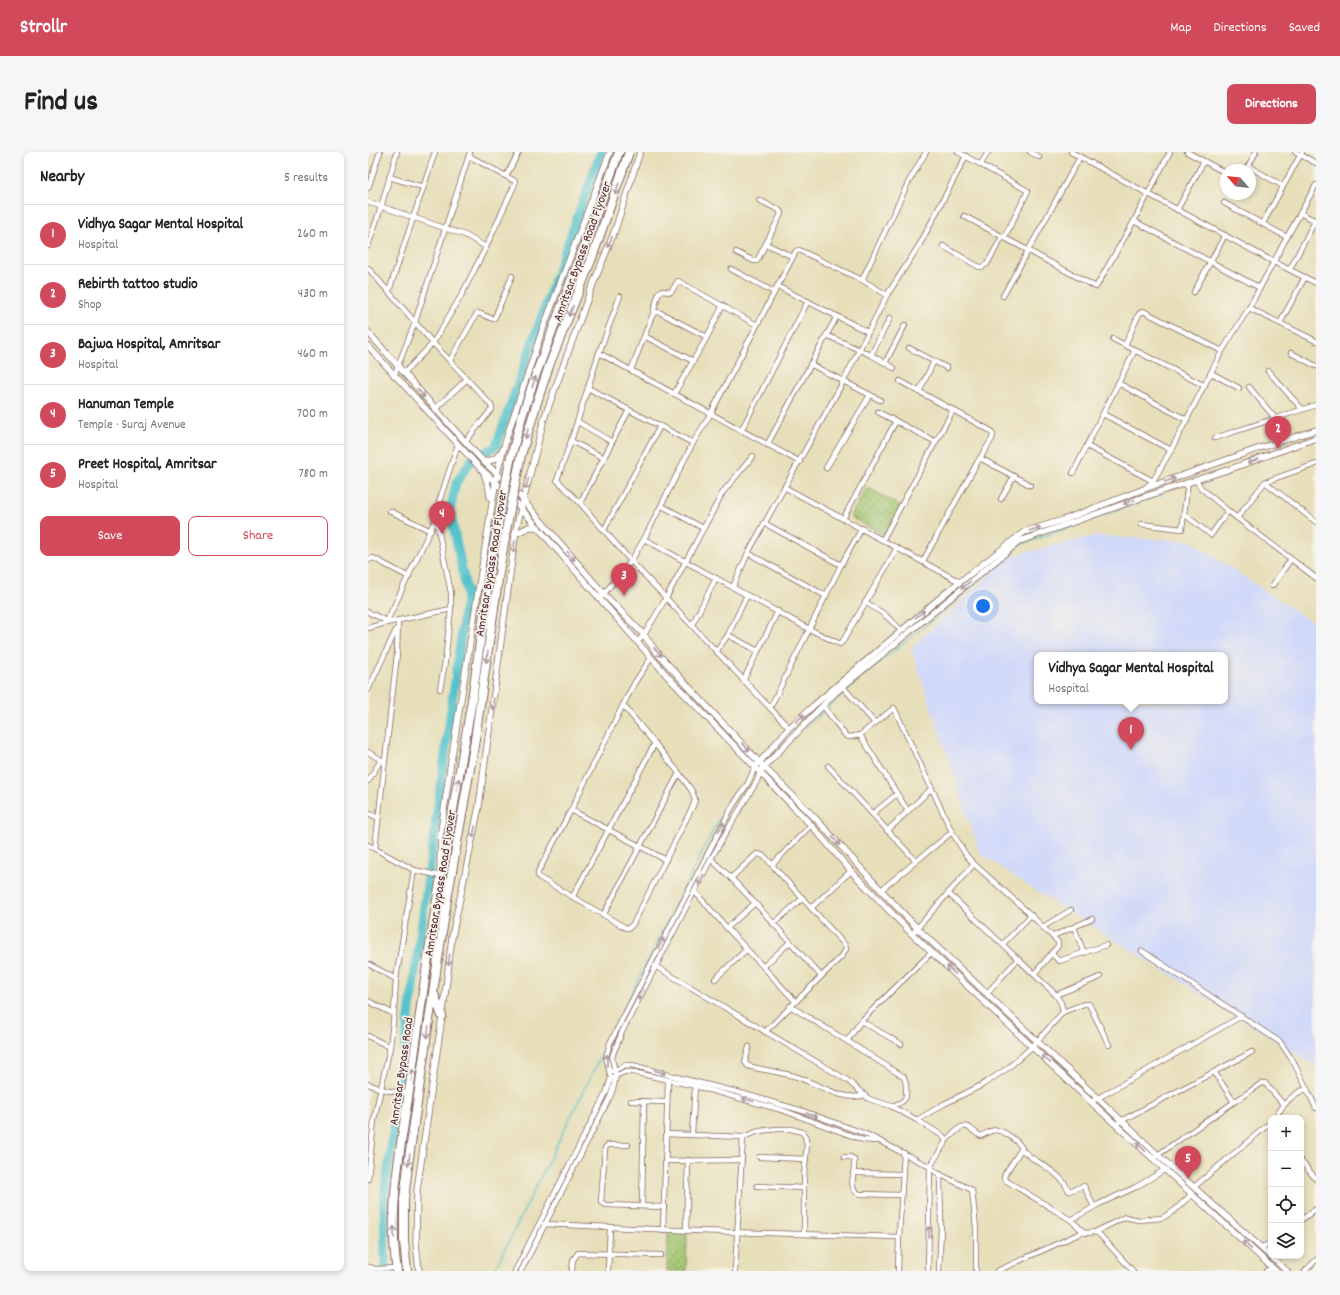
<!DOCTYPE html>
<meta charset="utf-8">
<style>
:root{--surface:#fff;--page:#f6f6f6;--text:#222;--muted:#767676;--line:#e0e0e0;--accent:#d1495b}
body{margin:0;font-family:Dekko,sans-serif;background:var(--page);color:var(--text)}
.controls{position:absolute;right:12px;bottom:12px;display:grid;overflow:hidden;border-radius:8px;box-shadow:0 2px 6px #0003}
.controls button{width:36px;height:36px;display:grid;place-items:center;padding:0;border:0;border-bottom:1px solid var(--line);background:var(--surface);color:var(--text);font:20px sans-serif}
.compass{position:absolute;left:852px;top:12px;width:36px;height:36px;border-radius:50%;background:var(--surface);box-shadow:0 2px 6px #0003;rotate:298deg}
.you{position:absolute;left:615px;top:454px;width:14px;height:14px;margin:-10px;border:3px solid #fff;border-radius:50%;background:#1a73e8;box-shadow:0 0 0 6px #1a73e833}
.badge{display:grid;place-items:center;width:26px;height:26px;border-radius:50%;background:var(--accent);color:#fff;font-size:13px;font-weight:700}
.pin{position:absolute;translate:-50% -33px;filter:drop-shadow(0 1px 2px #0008)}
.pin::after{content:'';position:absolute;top:21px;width:14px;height:12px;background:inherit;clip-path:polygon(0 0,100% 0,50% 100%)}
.popup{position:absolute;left:666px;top:500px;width:194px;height:52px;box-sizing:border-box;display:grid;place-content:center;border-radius:8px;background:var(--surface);filter:drop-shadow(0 1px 3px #0005);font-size:13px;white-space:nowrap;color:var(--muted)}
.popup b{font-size:15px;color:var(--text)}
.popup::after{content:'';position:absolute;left:50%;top:100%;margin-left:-8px;border:8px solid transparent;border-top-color:var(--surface)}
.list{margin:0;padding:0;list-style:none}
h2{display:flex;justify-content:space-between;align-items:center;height:52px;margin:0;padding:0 16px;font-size:17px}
h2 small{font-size:13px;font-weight:400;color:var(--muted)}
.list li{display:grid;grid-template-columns:26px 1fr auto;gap:12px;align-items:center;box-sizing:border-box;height:60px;padding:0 16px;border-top:1px solid var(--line)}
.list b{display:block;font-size:15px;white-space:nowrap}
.list p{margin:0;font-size:13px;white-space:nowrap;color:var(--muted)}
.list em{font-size:13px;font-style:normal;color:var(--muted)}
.actions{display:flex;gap:8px;padding:12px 16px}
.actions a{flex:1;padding:9px 0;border:1px solid var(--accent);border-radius:8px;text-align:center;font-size:14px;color:var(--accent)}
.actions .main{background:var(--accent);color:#fff}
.icon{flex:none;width:22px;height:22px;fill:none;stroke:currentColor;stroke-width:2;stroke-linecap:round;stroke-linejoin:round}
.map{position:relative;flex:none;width:948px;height:1119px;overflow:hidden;border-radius:8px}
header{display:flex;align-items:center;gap:24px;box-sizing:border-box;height:56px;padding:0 20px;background:var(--accent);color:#fff}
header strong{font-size:19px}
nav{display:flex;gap:22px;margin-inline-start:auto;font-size:14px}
.intro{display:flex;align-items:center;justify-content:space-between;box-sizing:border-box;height:96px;padding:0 24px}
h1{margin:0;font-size:28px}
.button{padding:10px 18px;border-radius:8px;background:var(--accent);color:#fff;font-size:14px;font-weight:700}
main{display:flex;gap:24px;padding:0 24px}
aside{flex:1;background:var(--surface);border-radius:8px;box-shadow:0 2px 6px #0003}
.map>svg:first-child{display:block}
</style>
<header>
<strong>Strollr</strong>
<nav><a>Map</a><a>Directions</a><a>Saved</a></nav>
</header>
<div class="intro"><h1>Find us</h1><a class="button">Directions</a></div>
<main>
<aside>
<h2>Nearby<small>5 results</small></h2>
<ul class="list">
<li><span class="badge">1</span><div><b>Vidhya Sagar Mental Hospital</b><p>Hospital</p></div><em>260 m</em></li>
<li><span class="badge">2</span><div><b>Rebirth tattoo studio</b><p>Shop</p></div><em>430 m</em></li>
<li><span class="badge">3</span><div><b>Bajwa Hospital, Amritsar</b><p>Hospital</p></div><em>460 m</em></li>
<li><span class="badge">4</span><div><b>Hanuman Temple</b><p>Temple · Suraj Avenue</p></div><em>700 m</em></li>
<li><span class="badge">5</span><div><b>Preet Hospital, Amritsar</b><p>Hospital</p></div><em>780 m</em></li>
</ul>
<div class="actions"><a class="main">Save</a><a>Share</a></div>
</aside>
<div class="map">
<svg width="948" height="1119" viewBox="0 0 948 1119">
<defs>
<pattern id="park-dots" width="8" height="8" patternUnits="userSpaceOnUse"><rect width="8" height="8" fill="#a2c56f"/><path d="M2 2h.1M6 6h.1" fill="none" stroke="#869f5b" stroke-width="1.8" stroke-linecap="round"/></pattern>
</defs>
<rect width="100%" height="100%" fill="#f7f3e8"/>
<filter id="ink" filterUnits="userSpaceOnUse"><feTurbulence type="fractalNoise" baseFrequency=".025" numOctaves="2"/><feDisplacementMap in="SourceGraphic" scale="8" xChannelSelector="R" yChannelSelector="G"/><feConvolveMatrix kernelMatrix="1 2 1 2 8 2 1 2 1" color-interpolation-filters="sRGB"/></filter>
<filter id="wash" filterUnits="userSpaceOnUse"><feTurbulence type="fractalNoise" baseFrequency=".012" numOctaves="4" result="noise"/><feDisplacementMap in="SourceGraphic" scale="16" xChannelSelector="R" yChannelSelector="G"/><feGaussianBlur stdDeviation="0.9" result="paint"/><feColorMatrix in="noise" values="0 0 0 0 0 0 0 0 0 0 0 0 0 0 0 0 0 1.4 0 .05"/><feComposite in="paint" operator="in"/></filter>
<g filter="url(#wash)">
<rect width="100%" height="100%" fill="#e7dfba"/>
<!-- built -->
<path fill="#d1d9f9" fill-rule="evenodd" d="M 726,384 L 823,389 L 948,473 L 948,914 L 662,735 L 612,701 L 543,496 L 642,404 ZM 669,503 L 857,503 L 857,549 L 669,549 Z"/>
<!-- park -->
<g fill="url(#park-dots)" stroke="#76724d">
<polygon points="499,335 534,355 518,384 482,365"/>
<polygon points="300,1081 319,1082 318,1119 299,1119"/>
</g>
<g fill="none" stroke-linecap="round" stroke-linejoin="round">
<!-- stream -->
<g stroke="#56c3cc" stroke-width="1.5">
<polyline points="651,393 794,342"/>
<polyline points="438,575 502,518 576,459 646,397"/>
<polyline points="126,1119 340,688 364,644 378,631"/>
</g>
<!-- river -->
<polyline stroke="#56c3cc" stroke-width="9" points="18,1119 17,1108 16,1047 99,441 82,359 88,331 103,309 128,294 184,135 233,0"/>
</g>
</g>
<g filter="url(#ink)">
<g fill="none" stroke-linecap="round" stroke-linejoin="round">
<!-- minor casing -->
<g stroke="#81625d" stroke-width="6">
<g id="minor">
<polyline points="590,0 660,39 636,86"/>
<polyline points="662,0 671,5"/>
<polyline points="703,0 906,110 948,131"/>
<polyline points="819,0 858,21"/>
<polyline points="927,0 948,11"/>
<polyline points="613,12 620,0"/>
<polyline points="880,14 915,34"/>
<polyline points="878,18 888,0"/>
<polyline points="138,24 151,0"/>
<polyline points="21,25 55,35"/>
<polyline points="0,36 12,0"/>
<polyline points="0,50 97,83 118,95"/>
<polyline points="856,51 919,85"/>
<polyline points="809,58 836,9"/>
<polyline points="932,61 948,69"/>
<polyline points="596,64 728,135 766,69 802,0"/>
<polyline points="766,69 892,136"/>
<polyline points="895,71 934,0"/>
<polyline points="398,92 425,105"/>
<polyline points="0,94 13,55 29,0"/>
<polyline points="575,94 611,115 614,115 619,112 634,85"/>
<polyline points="368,100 386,109 389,109 412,64 413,61 411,58 391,48"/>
<polyline points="0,116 65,191 99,227 67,257"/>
<polyline points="363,117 406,140"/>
<polyline points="922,117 947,69"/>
<polyline points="494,128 540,31 558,0"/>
<polyline points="409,134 500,180"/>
<polyline points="21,139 67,0"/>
<polyline points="826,140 857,83"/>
<polyline points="252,144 231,201 203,289 189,328 212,351 263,409 421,576"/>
<polyline points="635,144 712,5"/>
<polyline points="881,156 948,189"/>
<polyline points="285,161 291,140 294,139 303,140 310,129 389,173"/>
<polyline points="912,171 937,125"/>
<polyline points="458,183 503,203 526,216"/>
<polyline points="276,184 325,209"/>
<polyline points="745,187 837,234"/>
<polyline points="757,193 771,162 775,159 854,199"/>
<polyline points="541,196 579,216"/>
<polyline points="231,201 432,310"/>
<polyline points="923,201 948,214"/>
<polyline points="503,203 522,166"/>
<polyline points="82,208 108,163 110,161 125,167 127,165 144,124"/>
<polyline points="517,211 537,173"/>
<polyline points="442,212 512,248"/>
<polyline points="263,218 284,164 288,160 291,160 339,185"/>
<polyline points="900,219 934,257"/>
<polyline points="36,221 65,191 93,144 118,95 147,32 147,29 145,28 101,4"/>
<polyline points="843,221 871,236"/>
<polyline points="26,224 47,170 102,0"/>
<polyline points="532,229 623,279 625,283 624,287 609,311 555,409"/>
<polyline points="750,231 819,268"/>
<polyline points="881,235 907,266"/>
<polyline points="220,236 261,258 325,291"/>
<polyline points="551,240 566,209"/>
<polyline points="306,242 339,185 355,153"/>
<polyline points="510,260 568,290"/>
<polyline points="735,262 803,298"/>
<polyline points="210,270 244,290"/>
<polyline points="373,279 440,149"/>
<polyline points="847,286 948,253"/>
<polyline points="203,289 236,306"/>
<polyline points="97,290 124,257 123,253 99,227"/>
<polyline points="399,293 469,164"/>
<polyline points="719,294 785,329"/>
<polyline points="612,306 662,333"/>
<polyline points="458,316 502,243"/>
<polyline points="705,321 767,198"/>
<polyline points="828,328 833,336 860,359 948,426"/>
<polyline points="897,330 948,370"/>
<polyline points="416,335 592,430"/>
<polyline points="777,336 785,329 803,298 854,199 881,156 919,85 948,33"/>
<polyline points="633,347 646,324"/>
<polyline points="212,351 261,258"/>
<polyline points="294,354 335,376"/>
<polyline points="22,359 63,379"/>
<polyline points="816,362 843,383 860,359"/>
<polyline points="869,366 897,330 948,312"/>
<polyline points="475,367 528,269"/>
<polyline points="396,371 473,413"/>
<polyline points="773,372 814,377 820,330"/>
<polyline points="236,378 292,274"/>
<polyline points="276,387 441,477 472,492 475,489 529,396"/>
<polyline points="515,387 585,258"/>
<polyline points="380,401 458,444"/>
<polyline points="0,409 2,407 5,406 41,425"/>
<polyline points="904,434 923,407"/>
<polyline points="365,435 380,401 475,230 519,143 552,92 598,4"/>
<polyline points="234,444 263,409 276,387 325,291 343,261 428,99 431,98 494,128 519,143"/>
<polyline points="497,450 516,462 533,478"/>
<polyline points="0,460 19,469"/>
<polyline points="18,471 83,457 83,441 68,366"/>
<polyline points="324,473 348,426"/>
<polyline points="0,476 18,471 68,366 71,350 90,292"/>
<polyline points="360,483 390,499"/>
<polyline points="269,490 276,483 298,446 355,340 385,304"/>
<polyline points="348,500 360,483 379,443"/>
<polyline points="375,529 410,459"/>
<polyline points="475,535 507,571"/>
<polyline points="72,537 77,510 83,457"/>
<polyline points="0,538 28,478"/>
<polyline points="255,553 311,621 324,639 327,648 325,654 265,772 261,776 258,776 172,726 170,724 170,720 203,658 255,553 267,530 283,506"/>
<polyline points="455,554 478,584 482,585 492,583 526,556 584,680 598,703 606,712 663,763 690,790 690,794 666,822"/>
<polyline points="402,556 473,413 494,376"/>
<polyline points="492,583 540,659"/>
<polyline points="0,600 15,609"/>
<polyline points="460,614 548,709"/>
<polyline points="0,629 13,608"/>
<polyline points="203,658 298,708"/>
<polyline points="0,661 10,666"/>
<polyline points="504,662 529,642"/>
<polyline points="519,679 564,636"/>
<polyline points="0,693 46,718 73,724"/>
<polyline points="7,697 29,502 30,469"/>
<path d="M 343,707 L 363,726 L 389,702 C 396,702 400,708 404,713"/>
<polyline points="363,726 387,751 453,824"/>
<polyline points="513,738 584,680"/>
<polyline points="327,740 359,776 387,751"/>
<polyline points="205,744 287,591"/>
<polyline points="443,756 483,719"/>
<polyline points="236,762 311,621"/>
<polyline points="405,772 435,746"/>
<polyline points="675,775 703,758"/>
<polyline points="706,775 716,801"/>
<polyline points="359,776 427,849"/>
<polyline points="544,782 606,712"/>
<polyline points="685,784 724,767"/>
<polyline points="635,792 663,763"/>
<polyline points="774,799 912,890 925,909 939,937"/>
<polyline points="684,802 691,809 738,793"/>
<polyline points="0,812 28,827"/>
<polyline points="287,814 479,928 501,947 523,954 549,968 576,952 614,933 640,916 665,894 695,860 693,851 688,843 580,741"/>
<polyline points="395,815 422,790"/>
<polyline points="347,827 378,798"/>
<polyline points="619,841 650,807"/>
<polyline points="688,843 732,825"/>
<polyline points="0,849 26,862"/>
<polyline points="422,854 479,889 493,869 564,800"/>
<polyline points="695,860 716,852 721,852 741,893"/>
<polyline points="493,869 533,892"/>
<polyline points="397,880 474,804 478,797 477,793 404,713 443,673"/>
<polyline points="0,884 22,895"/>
<path d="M 479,889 L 536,925 C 538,930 540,944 536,948 C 533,951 527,953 523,954"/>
<path d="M 381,895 L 377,910 L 380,914 C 395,918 411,920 426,924 C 445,929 476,951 496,943"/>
<polyline points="245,919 258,913 264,913 316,927 369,940 435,959 498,982 562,1015 569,1021 604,1038 608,1076 608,1119"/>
<polyline points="245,925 256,920 265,920 327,934 414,958 495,988 508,989"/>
<path d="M 0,932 C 14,938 26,941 41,941"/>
<polyline points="263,949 299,950"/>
<polyline points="723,950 874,864"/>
<polyline points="866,950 894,931 897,931 916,953 906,966"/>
<path d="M 916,953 C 922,946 929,939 939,937 L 948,956"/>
<polyline points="549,968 575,984 578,989 562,1015 560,1119"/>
<polyline points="751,970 884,900"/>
<polyline points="298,982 375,985 391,979 409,977 423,977 434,980 437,984 439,993 436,1024 436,1082"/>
<polyline points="324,982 327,934"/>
<path d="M 578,988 L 593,975 C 602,972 605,981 613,984 C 618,982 622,978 628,978 C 637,979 650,989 654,996 L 637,1022 L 636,1026 L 637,1028 L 703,1068 L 731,1052 L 768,1035 L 798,1017"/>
<polyline points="260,993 240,993 237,996 233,1050 234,1051 238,1053 296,1055"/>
<path d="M 653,997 C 658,1001 663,1006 669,1009 C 682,1018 694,1024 701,1039 L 716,1034 L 726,1055"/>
<polyline points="788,1004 866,950 847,921"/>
<polyline points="391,1005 438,1007"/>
<path d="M 476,1005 L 482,1005 L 486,1007 C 488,1019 478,1038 492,1042 L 533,1043"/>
<polyline points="297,1009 374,1008"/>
<polyline points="933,1009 948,1027"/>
<polyline points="486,1021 534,1022"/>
<polyline points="0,1027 6,968 22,895 26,862 28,827 46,718"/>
<polyline points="389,1034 436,1036"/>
<polyline points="826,1035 902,971 903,973"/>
<polyline points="274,1054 276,949"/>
<polyline points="703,1068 717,1081 727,1080 730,1081 765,1119"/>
<polyline points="933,1068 948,1057"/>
<polyline points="176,1072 329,1079 531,1085"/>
<polyline points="295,1078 300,929"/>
<polyline points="318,1079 320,1008"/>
<polyline points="727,1080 757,1065 771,1068 794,1066 806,1059 824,1042"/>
<polyline points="893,1096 903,1090"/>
<polyline points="0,1115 7,1117 28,1116"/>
<polyline points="147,1119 239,939 243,926 238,905 242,891 351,680 364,655 380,631 387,615"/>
<polyline points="153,1119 243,943 246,933 248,924 244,907 245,902 254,880 343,707 360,677 389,629 392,620"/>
<polyline points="204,1119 205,1108 210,1101 293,1103"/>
<polyline points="240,1119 242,1075"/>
<polyline points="367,1119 375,985"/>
<polyline points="530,1119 531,1085 536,1001"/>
<polyline points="571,1119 573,1076 572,1022"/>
<polyline points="629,1119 715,1080"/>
<polyline points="898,1119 905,1116"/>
<polyline points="937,1119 948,1108"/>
</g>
</g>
<!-- tertiary casing -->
<g stroke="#81625d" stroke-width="7">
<g id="tertiary">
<polyline points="0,180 82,273 116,310 143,334 236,442 276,483 290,502 391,610 449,668 513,738 549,776 790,1003 919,1119"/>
<polyline points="0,194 111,315 138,340"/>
<polyline points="116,310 127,307 134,299"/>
<polyline points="116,321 121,337 122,345"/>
<polyline points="144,346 301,526 443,673 483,719 544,782 723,950 908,1119"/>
<polyline points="147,382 161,375 170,375"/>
<polyline points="390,612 421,576 445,554 580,439 656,380 695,368 776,337 892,296 948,278"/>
<polyline points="394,617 467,541 652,389 773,346 865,316 948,286"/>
<polyline points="72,716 73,679 82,616 129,321 139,284 173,182 242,0"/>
<polyline points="51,1119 48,1091 49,1038 77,844 84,785 111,654 148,377 176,267 222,140 247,78 272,0"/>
</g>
</g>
<!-- trunk casing -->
<g stroke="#81625d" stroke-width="10">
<g id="trunk">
<polyline points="66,842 74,864"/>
<path d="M 29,1119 C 19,1054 34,990 43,926 C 54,850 63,773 78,698"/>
<polyline points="39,1119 36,1089 36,1047 41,1006 68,820"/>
</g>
</g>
<!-- minor -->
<use href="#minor" stroke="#fff" stroke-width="4.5"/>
<!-- tertiary -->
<use href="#tertiary" stroke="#fff" stroke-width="5.5"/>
<!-- trunk -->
<use href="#trunk" stroke="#fff" stroke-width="8"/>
<!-- trunk-bridge casing -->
<g stroke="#81625d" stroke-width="10" stroke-linecap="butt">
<g id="trunk-bridge">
<polyline points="78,698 104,548 124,403 142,309 154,264 168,222 234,47 251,0"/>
<polyline points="68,820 80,742 106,594 132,414 139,373 153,303 170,247 181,214 224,106 261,0"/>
</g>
</g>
<!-- trunk-bridge -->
<use href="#trunk-bridge" stroke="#fff" stroke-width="8"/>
</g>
<!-- one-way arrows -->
<defs><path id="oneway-shaft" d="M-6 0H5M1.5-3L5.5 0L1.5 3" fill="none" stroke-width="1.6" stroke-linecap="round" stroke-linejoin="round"/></defs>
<g stroke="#ae9aa0">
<use href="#oneway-shaft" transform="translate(249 37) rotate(108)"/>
<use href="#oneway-shaft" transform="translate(242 90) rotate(112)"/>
<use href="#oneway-shaft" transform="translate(203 159) rotate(112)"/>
<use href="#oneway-shaft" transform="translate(166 230) rotate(-72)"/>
<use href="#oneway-shaft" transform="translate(53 241) rotate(49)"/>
<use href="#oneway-shaft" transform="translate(159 281) rotate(105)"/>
<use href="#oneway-shaft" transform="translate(885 309) rotate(160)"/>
<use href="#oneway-shaft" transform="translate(802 328) rotate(-19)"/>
<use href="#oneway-shaft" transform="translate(159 332) rotate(104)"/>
<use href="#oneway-shaft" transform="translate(761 350) rotate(160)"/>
<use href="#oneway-shaft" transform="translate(667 377) rotate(-18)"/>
<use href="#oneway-shaft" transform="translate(146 395) rotate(97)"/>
<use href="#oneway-shaft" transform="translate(203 404) rotate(49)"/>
<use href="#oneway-shaft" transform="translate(598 433) rotate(141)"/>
<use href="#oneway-shaft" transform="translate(552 462) rotate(-40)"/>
<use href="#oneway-shaft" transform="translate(290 500) rotate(50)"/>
<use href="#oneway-shaft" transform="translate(119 505) rotate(98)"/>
<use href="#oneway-shaft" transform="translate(125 552) rotate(98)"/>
<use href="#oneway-shaft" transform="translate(432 566) rotate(-43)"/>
<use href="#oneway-shaft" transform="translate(378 595) rotate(47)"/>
<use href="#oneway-shaft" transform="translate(90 632) rotate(-80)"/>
<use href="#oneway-shaft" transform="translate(353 675) rotate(-61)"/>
<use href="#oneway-shaft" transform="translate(106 680) rotate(101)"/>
<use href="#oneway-shaft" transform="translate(468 689) rotate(48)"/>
<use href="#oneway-shaft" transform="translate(333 728) rotate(116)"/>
<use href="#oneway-shaft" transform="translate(293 791) rotate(-63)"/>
<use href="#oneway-shaft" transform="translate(81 808) rotate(97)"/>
<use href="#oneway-shaft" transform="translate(583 818) rotate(-137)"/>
<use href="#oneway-shaft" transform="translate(273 843) rotate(117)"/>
<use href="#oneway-shaft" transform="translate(60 880) rotate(98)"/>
<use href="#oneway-shaft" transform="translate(678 907) rotate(-136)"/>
<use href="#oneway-shaft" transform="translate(239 908) rotate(-92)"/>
<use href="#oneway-shaft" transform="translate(292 920) rotate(17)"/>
<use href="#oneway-shaft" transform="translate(44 923) rotate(-82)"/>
<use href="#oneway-shaft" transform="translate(380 948) rotate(-165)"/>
<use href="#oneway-shaft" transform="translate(444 963) rotate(20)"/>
<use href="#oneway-shaft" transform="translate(773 995) rotate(-137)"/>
<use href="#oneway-shaft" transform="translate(41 1008) rotate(97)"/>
<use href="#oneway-shaft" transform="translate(26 1080) rotate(-92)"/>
<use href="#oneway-shaft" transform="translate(561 1080) rotate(-89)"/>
<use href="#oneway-shaft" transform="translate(879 1093) rotate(-137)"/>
</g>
</g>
<g text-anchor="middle" stroke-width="3.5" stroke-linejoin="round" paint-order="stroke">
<!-- street labels -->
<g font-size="13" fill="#4a1f2b" stroke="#f7f3e8">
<text transform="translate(213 99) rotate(-70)" y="5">Amritsar Bypass Road Flyover</text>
<text transform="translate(122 411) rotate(-81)" y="5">Amritsar Bypass Road Flyover</text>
<text transform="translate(71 731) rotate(-81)" y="5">Amritsar Bypass Road Flyover</text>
<text transform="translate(32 919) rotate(-82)" y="5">Amritsar Bypass Road</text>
</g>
</g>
</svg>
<div class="controls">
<button>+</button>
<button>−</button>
<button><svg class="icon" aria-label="locate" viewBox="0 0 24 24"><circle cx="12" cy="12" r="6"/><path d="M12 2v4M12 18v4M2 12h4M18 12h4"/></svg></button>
<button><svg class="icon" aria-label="layers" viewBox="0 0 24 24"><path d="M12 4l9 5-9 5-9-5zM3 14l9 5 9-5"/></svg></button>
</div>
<svg class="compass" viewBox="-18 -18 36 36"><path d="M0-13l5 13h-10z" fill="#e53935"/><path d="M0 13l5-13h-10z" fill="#767676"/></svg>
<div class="you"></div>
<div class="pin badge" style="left:763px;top:598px">1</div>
<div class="popup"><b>Vidhya Sagar Mental Hospital</b>Hospital</div>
<div class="pin badge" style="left:910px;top:297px">2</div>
<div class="pin badge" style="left:256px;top:444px">3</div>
<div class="pin badge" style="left:74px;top:382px">4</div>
<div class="pin badge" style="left:820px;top:1027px">5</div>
</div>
</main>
